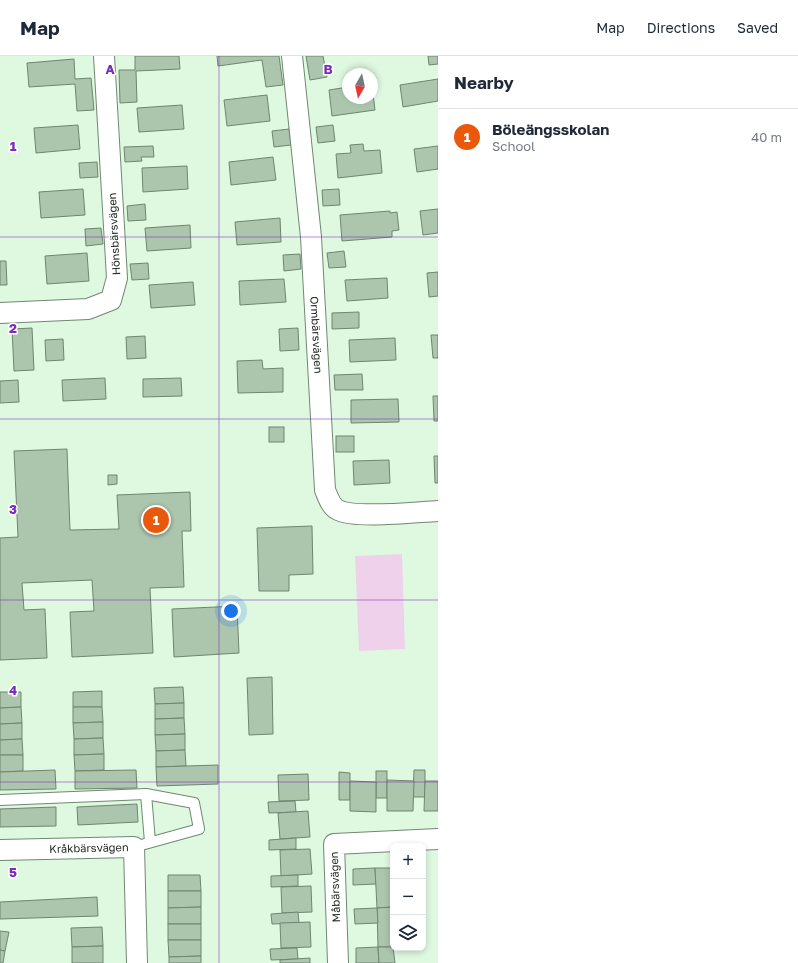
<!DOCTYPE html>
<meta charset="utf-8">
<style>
:root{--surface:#fff;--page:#f2f2f3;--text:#1f2937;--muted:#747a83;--line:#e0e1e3;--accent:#ea580c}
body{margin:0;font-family:"Golos Text",sans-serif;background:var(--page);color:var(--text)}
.controls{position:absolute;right:12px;bottom:12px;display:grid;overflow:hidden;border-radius:8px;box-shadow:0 2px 6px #0003}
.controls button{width:36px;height:36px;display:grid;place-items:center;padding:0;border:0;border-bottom:1px solid var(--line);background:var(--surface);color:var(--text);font:20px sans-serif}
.compass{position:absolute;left:342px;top:12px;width:36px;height:36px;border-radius:50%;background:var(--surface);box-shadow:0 2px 6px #0003;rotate:189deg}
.you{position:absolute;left:231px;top:555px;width:14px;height:14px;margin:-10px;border:3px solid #fff;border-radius:50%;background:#1a73e8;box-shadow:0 0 0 6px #1a73e833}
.badge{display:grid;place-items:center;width:26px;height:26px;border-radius:50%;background:var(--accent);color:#fff;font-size:13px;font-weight:700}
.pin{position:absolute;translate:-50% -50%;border:2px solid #fff;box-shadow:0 1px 4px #0006}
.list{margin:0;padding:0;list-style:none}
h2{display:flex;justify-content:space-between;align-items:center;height:52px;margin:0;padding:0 16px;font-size:17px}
h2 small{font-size:13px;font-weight:400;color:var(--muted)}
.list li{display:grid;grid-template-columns:26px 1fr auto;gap:12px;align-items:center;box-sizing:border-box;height:56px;padding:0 16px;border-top:1px solid var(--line)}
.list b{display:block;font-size:15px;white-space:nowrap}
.list p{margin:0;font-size:13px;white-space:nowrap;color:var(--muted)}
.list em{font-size:13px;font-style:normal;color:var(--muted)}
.icon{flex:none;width:22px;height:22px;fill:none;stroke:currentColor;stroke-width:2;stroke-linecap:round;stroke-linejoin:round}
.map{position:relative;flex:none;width:438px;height:907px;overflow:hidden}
header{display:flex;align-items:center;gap:24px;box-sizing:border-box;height:56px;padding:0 20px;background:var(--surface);border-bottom:1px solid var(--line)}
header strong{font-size:19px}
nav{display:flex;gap:22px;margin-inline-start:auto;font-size:14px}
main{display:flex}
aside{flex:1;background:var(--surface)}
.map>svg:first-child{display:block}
</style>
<header>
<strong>Map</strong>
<nav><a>Map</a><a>Directions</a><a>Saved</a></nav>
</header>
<main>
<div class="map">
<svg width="438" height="907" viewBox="0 0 438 907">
<rect width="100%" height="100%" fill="#dff9e0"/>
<!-- green -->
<polygon fill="#efd1eb" points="402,498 405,593 359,595 355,500"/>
<!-- building -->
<g fill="#acc5ad" stroke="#6e856f">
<polygon points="135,0 179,0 180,13 136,15 137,46 120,47 119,14 135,14"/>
<polygon points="217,0 279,0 283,29 266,31 262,4 218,10"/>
<polygon points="306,0 323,0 327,21 310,24"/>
<polygon points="428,0 438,0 438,8 429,9"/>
<polygon points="74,3 75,23 91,22 94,54 77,55 75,28 29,31 27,7"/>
<polygon points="438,23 438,45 403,51 400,29"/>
<polygon points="372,29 375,54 332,60 329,34 348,31 348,42 372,42"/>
<polygon points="267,39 270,65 227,70 224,44"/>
<polygon points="182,49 184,73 139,76 137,52"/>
<polygon points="78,69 80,93 36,97 34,72"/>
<polygon points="333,69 335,85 318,87 316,71"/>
<polygon points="289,73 291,89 274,91 272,75"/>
<polygon points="363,88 364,95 380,94 382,117 338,122 336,98 351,97 350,89"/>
<polygon points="153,90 154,101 141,101 142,105 125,106 124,91"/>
<polygon points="438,90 438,113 417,116 414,93"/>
<polygon points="273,101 276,124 231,129 229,106"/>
<polygon points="97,106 98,121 80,122 79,107"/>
<polygon points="187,110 188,133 143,136 142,112"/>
<polygon points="83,133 85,159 41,162 39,136"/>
<polygon points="339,133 340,149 323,150 322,134"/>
<polygon points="145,148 146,164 128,165 127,150"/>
<polygon points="438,153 438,177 423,179 420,155"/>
<polygon points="390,155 390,157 397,156 399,174 392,175 392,181 342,185 340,159"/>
<polygon points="280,162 281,186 237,189 235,166"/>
<polygon points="190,169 191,192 147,195 145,172"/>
<polygon points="101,172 103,188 86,190 85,173"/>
<polygon points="344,195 346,211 329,212 327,197"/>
<polygon points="87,197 89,225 47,228 45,200"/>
<polygon points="300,198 301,213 284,215 283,199"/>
<polygon points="0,205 6,205 7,229 0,229"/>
<polygon points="148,207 149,223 132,224 130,208"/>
<polygon points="438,216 438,240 429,241 427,217"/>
<polygon points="387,222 388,242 347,245 345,224"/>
<polygon points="284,223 286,246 240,249 239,225"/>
<polygon points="193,226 195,249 151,252 149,229"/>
<polygon points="359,256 359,272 332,273 332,257"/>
<polygon points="32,272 34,314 14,315 12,273"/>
<polygon points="298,272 299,294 280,295 279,273"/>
<polygon points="431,279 438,279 438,302 433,302"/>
<polygon points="145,280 146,302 127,303 126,281"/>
<polygon points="395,282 396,304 350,306 349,284"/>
<polygon points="63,283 64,304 46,305 45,284"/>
<polygon points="262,304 263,313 283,312 283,336 238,337 237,305"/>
<polygon points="362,318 363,334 335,334 334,319"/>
<polygon points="105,322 106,343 63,345 62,324"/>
<polygon points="181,322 182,340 143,341 143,323"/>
<polygon points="18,324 19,346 0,347 0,325"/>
<polygon points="433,340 438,340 438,365 434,365"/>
<polygon points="398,343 399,366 351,367 351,344"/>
<rect x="269" y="371" width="15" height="15"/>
<rect x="336" y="380" width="18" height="16"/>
<polygon points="67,393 70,474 119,473 117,439 190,436 191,475 182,475 184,531 150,532 153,597 72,601 70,556 94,555 92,524 22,527 24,554 45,553 47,602 0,604 0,482 18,481 14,395"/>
<polygon points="434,400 438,400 438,427 435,427"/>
<polygon points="389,404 390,427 354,429 353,405"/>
<polygon points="108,419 117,419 117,428 108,429"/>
<polygon points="312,470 313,518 289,519 289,535 259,535 257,472"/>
<polygon points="237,550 239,597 174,601 172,553"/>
<polygon points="272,621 273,678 249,679 247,622"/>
<polygon points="183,631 184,647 155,648 154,632"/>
<polygon points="102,635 102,651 73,651 73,636"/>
<polygon points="0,636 21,636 21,651 0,652"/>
<polygon points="184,647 184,662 155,663 155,648"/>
<polygon points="21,651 22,667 0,668 0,652"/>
<polygon points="73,651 102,651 103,666 73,667"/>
<polygon points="184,662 185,678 155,679 155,663"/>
<polygon points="103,666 103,682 74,683 73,667"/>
<polygon points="22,667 22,683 0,684 0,668"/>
<polygon points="185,678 185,694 156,695 155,679"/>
<polygon points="103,682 104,698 74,699 74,683"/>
<polygon points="22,683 23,699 0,699 0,684"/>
<polygon points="185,694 186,710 156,711 156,695"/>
<polygon points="104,698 104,714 75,715 74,699"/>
<polygon points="0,699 23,699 23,715 0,716"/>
<polygon points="218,709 218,728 157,730 156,711"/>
<polygon points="55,714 56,733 0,734 0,716"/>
<polygon points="136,714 137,732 75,733 75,715"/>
<polygon points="414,714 425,714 425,741 413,741"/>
<rect x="376" y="715" width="11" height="27"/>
<polygon points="339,716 350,717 350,744 339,744"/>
<polygon points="308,718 309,744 279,745 278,719"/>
<polygon points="387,724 414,725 413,755 387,755"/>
<polygon points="350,725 376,726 376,756 350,755"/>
<polygon points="425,725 438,725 438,755 424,755"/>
<polygon points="295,745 296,756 269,757 268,746"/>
<polygon points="137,748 138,766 78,769 77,751"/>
<polygon points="56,751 56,770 0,771 0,753"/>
<polygon points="308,755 310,781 280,783 278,757"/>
<polygon points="296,782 296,793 269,794 269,784"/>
<polygon points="310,793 312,818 281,820 280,794"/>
<polygon points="375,812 376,828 353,829 353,813"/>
<polygon points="375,812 391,812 393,851 377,852"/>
<polygon points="168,819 200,819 201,835 168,835"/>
<polygon points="298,819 298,830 271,831 271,820"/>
<polygon points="311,830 312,856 282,857 281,831"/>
<polygon points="168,835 201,835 201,851 168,852"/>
<polygon points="97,841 98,860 0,863 0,846"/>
<polygon points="201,851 201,868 168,868 168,852"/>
<polygon points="393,851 393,891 378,891 377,852"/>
<polygon points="377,852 378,867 355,868 354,853"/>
<polygon points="298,856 299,867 272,868 271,858"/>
<polygon points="310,866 311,891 281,892 280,867"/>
<rect x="168" y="868" width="33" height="16"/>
<polygon points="102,871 103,890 72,891 71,872"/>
<polygon points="0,875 9,876 5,895 0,894"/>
<polygon points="168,884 201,884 201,900 169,901"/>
<polygon points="103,890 103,907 72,907 72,891"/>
<polygon points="378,891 379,907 356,907 356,892"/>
<polygon points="378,891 393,891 395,907 379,907"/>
<polygon points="297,892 298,903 271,904 270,893"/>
<polygon points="0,894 5,895 3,907 0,907"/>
<polygon points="201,900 201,907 169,907 169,901"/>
<polygon points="310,902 310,907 280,907 280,904"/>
</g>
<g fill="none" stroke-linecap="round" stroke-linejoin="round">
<!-- lane casing -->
<g stroke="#708871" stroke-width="12">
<g id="lane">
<polyline points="0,744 146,738"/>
<polyline points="134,791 199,773 194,747 146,738 150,786"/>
</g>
</g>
<!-- street casing -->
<g stroke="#708871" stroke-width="22">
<g id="street">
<path id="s1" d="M 292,0 L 311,181 L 325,434 C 328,441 331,451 338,454 C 356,463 416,456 438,455"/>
<polyline points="0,257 88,253 111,244 117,222 104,0"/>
<path id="s2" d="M 0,794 L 134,791 L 137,907"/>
<polyline points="338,907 334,788 438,783"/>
</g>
</g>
<!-- lane -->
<use href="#lane" stroke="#fff" stroke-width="10"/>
<!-- street -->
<use href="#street" stroke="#fff" stroke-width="20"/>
</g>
<!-- grid -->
<path fill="none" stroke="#7b2cbf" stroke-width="1" stroke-opacity="0.55" d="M 219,0 L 219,907M 0,181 L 438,181M 0,363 L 438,363M 0,544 L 438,544M 0,726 L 438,726"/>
<g text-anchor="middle" stroke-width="3" stroke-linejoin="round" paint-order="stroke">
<!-- street labels -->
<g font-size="11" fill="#212b22" stroke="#fff">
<text transform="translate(114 178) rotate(-93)" y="4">Hönsbärsvägen</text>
<text dy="4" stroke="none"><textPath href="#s1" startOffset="280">Ormbärsvägen</textPath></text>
<text dy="4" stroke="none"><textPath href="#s2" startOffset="89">Kråkbärsvägen</textPath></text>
<text transform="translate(335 831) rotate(-92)" y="4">Måbärsvägen</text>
</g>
</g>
<g font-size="13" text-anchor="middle" font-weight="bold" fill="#7b2cbf" stroke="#fff" stroke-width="3" stroke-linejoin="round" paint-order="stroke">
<text x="110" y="18">A</text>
<text x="328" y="18">B</text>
<text x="13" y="95">1</text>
<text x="13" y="277">2</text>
<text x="13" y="458">3</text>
<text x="13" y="639">4</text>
<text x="13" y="821">5</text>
</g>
</svg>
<div class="controls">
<button>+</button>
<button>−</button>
<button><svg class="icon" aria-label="layers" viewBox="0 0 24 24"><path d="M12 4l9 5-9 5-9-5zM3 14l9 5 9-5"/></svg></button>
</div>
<svg class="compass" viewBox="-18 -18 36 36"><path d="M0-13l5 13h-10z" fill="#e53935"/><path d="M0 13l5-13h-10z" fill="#747a83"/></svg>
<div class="you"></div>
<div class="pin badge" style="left:156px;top:464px">1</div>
</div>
<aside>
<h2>Nearby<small></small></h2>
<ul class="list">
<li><span class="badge">1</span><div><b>Böleängsskolan</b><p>School</p></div><em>40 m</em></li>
</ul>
</aside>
</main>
